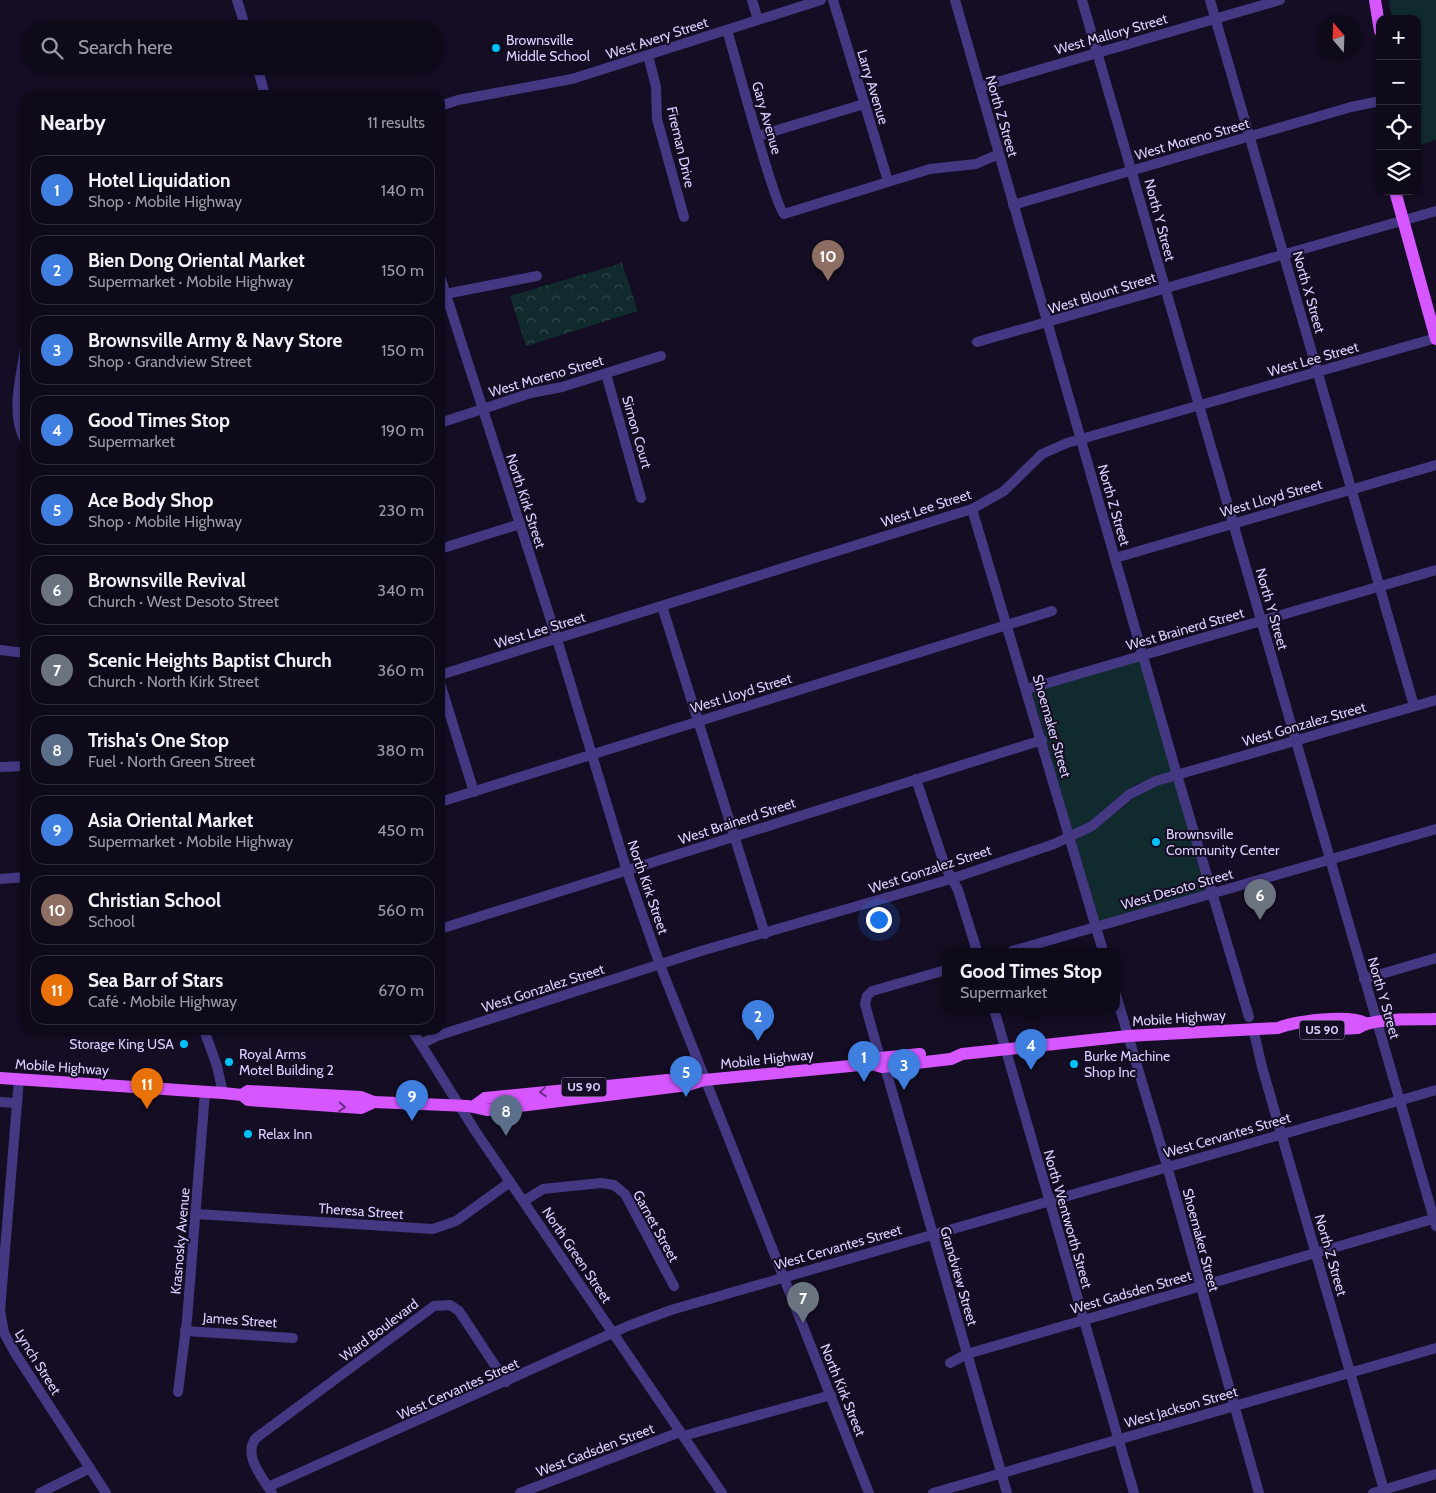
<!DOCTYPE html>
<meta charset="utf-8">
<style>
:root{--surface:#0f0a1a;--page:#181323;--text:#f1f3f6;--muted:#9b9aa2;--line:#2f2b39;--accent:#0b8043}
body{margin:0;font-family:Cabin,sans-serif;background:var(--page);color:var(--text)}
.controls{position:absolute;right:15px;top:15px;display:grid;overflow:hidden;border-radius:10px;box-shadow:0 1px 4px #0004}
.controls button{width:45px;height:45px;display:grid;place-items:center;padding:0;border:0;border-bottom:1px solid var(--line);background:var(--surface);color:var(--text);font:25px sans-serif}
.compass{position:absolute;left:1316px;top:15px;width:45px;height:45px;border-radius:50%;background:var(--surface);box-shadow:0 1px 4px #0004;rotate:341deg}
.you{position:absolute;left:878px;top:919px;width:18px;height:18px;margin:-12px;border:4px solid #fff;border-radius:50%;background:#1a73e8;box-shadow:0 0 0 8px #1a73e833}
.badge{display:grid;place-items:center;width:32px;height:32px;border-radius:50%;background:var(--accent);color:#fff;font-size:16px;font-weight:700}
.pin{position:absolute;translate:-50% -41px;filter:drop-shadow(0 1px 2px #0008)}
.pin::after{content:'';position:absolute;top:26px;width:18px;height:15px;background:inherit;clip-path:polygon(0 0,100% 0,50% 100%)}
.popup{position:absolute;left:942px;top:948px;width:178px;height:65px;box-sizing:border-box;display:grid;place-content:center;border-radius:10px;background:var(--surface);filter:drop-shadow(0 1px 4px #0005);font-size:16px;white-space:nowrap;color:var(--muted)}
.popup b{font-size:19px;color:var(--text)}
.popup::after{content:'';position:absolute;left:50%;top:100%;margin-left:-10px;border:10px solid transparent;border-top-color:var(--surface)}
.list{margin:0;padding:0;list-style:none}
h2{display:flex;justify-content:space-between;align-items:center;height:65px;margin:0;padding:0 20px;font-size:21px}
h2 small{font-size:16px;font-weight:400;color:var(--muted)}
.list li{display:grid;grid-template-columns:32px 1fr auto;gap:15px;align-items:center;box-sizing:border-box;height:70px;margin:0 10px 10px;padding:0 10px;border:1px solid var(--line);border-radius:15px}
.list b{display:block;font-size:19px;white-space:nowrap}
.list p{margin:0;font-size:16px;white-space:nowrap;color:var(--muted)}
.list em{font-size:16px;font-style:normal;color:var(--muted)}
.icon{flex:none;width:28px;height:28px;fill:none;stroke:currentColor;stroke-width:2;stroke-linecap:round;stroke-linejoin:round}
.map{position:relative;flex:none;width:1436px;height:1493px;overflow:hidden}
.search{position:absolute;background:var(--surface);box-shadow:0 1px 4px #0004;left:20px;top:20px;width:425px;height:55px;display:flex;align-items:center;gap:12px;box-sizing:border-box;padding:0 18px;border-radius:28px;color:var(--muted);font-size:19px}
.panel{position:absolute;background:var(--surface);box-shadow:0 1px 4px #0004;left:20px;top:90px;width:425px;height:945px;border-radius:15px}
.map>svg:first-child{display:block}
</style>
<div class="map">
<svg width="1436" height="1493" viewBox="0 0 1436 1493">
<defs>
<pattern id="forest-crowns" width="20" height="18" patternUnits="userSpaceOnUse" patternTransform="scale(1.25)"><rect width="20" height="18" fill="#102a2d"/><path d="M2 6a3 3 0 1 1 6 0M12 15a3 3 0 1 1 6 0" fill="none" stroke="#32484c"/></pattern>
</defs>
<rect width="100%" height="100%" fill="#140d23"/>
<!-- green -->
<g fill="#102a2d">
<polygon points="1389,0 1436,0 1436,140 1417,146 1417,19 1392,19"/>
<polygon points="1140,660 1172,772 1136,784 1090,822 1072,831 1032,692"/>
<polygon points="1175,780 1207,890 1099,922 1075,839 1094,830 1144,790"/>
</g>
<!-- forest -->
<polygon fill="url(#forest-crowns)" points="622,263 638,311 526,346 510,296"/>
<g fill="none" stroke-linecap="round" stroke-linejoin="round">
<!-- minor -->
<g stroke="#443883" stroke-width="10">
<polyline points="237,0 246,29"/>
<polyline points="752,0 758,20"/>
<polyline points="833,0 888,181"/>
<polyline points="955,0 1177,775 1249,1017"/>
<polyline points="1082,0 1436,1226"/>
<polyline points="1210,0 1414,706"/>
<path d="M 727,30 C 734,53 775,207 784,214 L 930,169 L 976,164 L 999,154"/>
<polyline points="648,55 656,87 657,119 684,217"/>
<polyline points="257,66 265,95"/>
<polyline points="980,87 1280,0"/>
<polyline points="440,106 458,100 572,79 821,0"/>
<polyline points="758,136 864,104"/>
<polyline points="1013,205 1351,107 1380,101"/>
<polyline points="440,276 557,639 627,871 660,965 869,1493"/>
<polyline points="440,295 537,276"/>
<polyline points="977,342 1436,211"/>
<path d="M 25,348 C 21,380 10,411 25,441"/>
<polyline points="606,374 641,498"/>
<polyline points="440,423 531,393 562,387 661,356"/>
<polyline points="972,509 1103,951"/>
<polyline points="440,549 520,524"/>
<polyline points="1115,558 1436,465"/>
<polyline points="662,606 765,934"/>
<polyline points="0,650 25,653"/>
<polyline points="440,675 972,509 1004,491 1042,454 1067,443 1436,338"/>
<polyline points="440,683 474,792"/>
<polyline points="1027,689 1436,570"/>
<polyline points="0,767 25,766"/>
<polyline points="916,779 945,866 958,890 977,951"/>
<polyline points="440,802 1052,611"/>
<polyline points="0,879 25,877"/>
<polyline points="440,929 1042,740"/>
<polyline points="1012,951 1436,829"/>
<polyline points="1364,979 1436,958"/>
<polyline points="1116,995 1167,1166 1259,1493"/>
<polyline points="994,1009 1134,1493"/>
<polyline points="1253,1028 1262,1067 1384,1490"/>
<polyline points="204,1030 217,1066 223,1093"/>
<polyline points="412,1030 476,1132 722,1493"/>
<polyline points="421,1044 437,1036 701,951 951,879 1054,844 1092,826 1130,794 1156,781 1436,700"/>
<polyline points="880,1058 865,1004 867,996 872,991 946,970"/>
<polyline points="885,1067 1007,1493"/>
<polyline points="19,1079 0,1311 4,1333 15,1353 106,1493"/>
<polyline points="0,1102 15,1103"/>
<polyline points="524,1201 543,1189 601,1183 614,1185 625,1194 674,1286"/>
<polyline points="196,1214 433,1229 456,1221 510,1182"/>
<polyline points="185,1331 293,1338"/>
<polyline points="950,1363 967,1354 1436,1218"/>
<polyline points="178,1392 187,1320 205,1092"/>
<polyline points="683,1436 831,1395"/>
<polyline points="268,1487 628,1326 671,1310 1436,1090"/>
<polyline points="40,1493 90,1468"/>
<path d="M 272,1493 C 263,1478 242,1455 256,1438 L 434,1306 L 450,1305 L 459,1311 L 506,1382"/>
<polyline points="520,1493 680,1432"/>
<polyline points="933,1493 1436,1348"/>
<polyline points="1373,1493 1436,1474"/>
</g>
<!-- major -->
<g stroke="#d656ff" stroke-width="12">
<polyline points="1375,0 1380,31"/>
<polyline points="1395,191 1436,339"/>
<path d="M 1308,1031 L 1358,1028 C 1374,1017 1416,1020 1436,1019"/>
<polyline points="871,1064 880,1058 920,1054"/>
<polyline points="0,1078 223,1093 242,1095 248,1100 361,1108 374,1102"/>
<path d="M 242,1095 L 248,1091 L 361,1097 L 374,1102 L 468,1106 L 487,1110 L 688,1085 L 704,1080 L 871,1064 L 882,1067 L 951,1059 L 962,1054 L 1128,1036 L 1278,1028 C 1296,1021 1349,1014 1365,1023"/>
<polyline points="474,1106 485,1098 668,1080"/>
</g>
</g>
<!-- one-way arrows -->
<defs><path id="oneway-chevron" d="M-2-3.5L2.5 0L-2 3.5" fill="none" stroke-width="1.6" stroke-linecap="round" stroke-linejoin="round" transform="scale(1.25)"/></defs>
<g stroke="#6b2e86">
<use href="#oneway-chevron" transform="translate(543 1092) rotate(174)"/>
<use href="#oneway-chevron" transform="translate(342 1107) rotate(4)"/>
</g>
<!-- markers -->
<g fill="#00c0fa" stroke="#140d23" stroke-width="2">
<circle cx="496" cy="48" r="5"/>
<circle cx="1156" cy="842" r="5"/>
<circle cx="184" cy="1044" r="5"/>
<circle cx="229" cy="1062" r="5"/>
<circle cx="1074" cy="1064" r="5"/>
<circle cx="248" cy="1134" r="5"/>
</g>
<g text-anchor="middle" stroke-width="4" stroke-linejoin="round" paint-order="stroke">
<!-- shield labels -->
<g fill="#140d23" stroke="#9f95bd" stroke-width="1">
<rect x="1299.5" y="1020.5" width="45" height="19" rx="4"/>
<rect x="561.5" y="1077.5" width="45" height="19" rx="4"/>
</g>
<g font-size="12" font-weight="bold" fill="#dbcfff">
<text x="1322" y="1034">US 90</text>
<text x="584" y="1091">US 90</text>
</g>
<!-- street labels -->
<g font-size="14" fill="#dbcfff" stroke="#140d23">
<text transform="translate(1111 34) rotate(-16)" y="5">West Mallory Street</text>
<text transform="translate(657 38) rotate(-18)" y="5">West Avery Street</text>
<text transform="translate(873 87) rotate(73)" y="5">Larry Avenue</text>
<text transform="translate(1002 116) rotate(74)" y="5">North Z Street</text>
<text transform="translate(767 118) rotate(74)" y="5">Gary Avenue</text>
<text transform="translate(1192 139) rotate(-16)" y="5">West Moreno Street</text>
<text transform="translate(681 147) rotate(77)" y="5">Fireman Drive</text>
<text transform="translate(1160 220) rotate(75)" y="5">North Y Street</text>
<text transform="translate(1309 292) rotate(74)" y="5">North X Street</text>
<text transform="translate(1102 293) rotate(-17)" y="5">West Blount Street</text>
<text transform="translate(1313 359) rotate(-16)" y="5">West Lee Street</text>
<text transform="translate(546 376) rotate(-16)" y="5">West Moreno Street</text>
<text transform="translate(637 432) rotate(74)" y="5">Simon Court</text>
<text transform="translate(1271 498) rotate(-16)" y="5">West Lloyd Street</text>
<text transform="translate(526 501) rotate(72)" y="5">North Kirk Street</text>
<text transform="translate(1114 505) rotate(74)" y="5">North Z Street</text>
<text transform="translate(926 508) rotate(-18)" y="5">West Lee Street</text>
<text transform="translate(1272 609) rotate(74)" y="5">North Y Street</text>
<text transform="translate(1185 629) rotate(-16)" y="5">West Brainerd Street</text>
<text transform="translate(540 630) rotate(-17)" y="5">West Lee Street</text>
<text transform="translate(741 693) rotate(-17)" y="5">West Lloyd Street</text>
<text transform="translate(1304 724) rotate(-16)" y="5">West Gonzalez Street</text>
<text transform="translate(1052 726) rotate(74)" y="5">Shoemaker Street</text>
<text transform="translate(737 821) rotate(-18)" y="5">West Brainerd Street</text>
<text transform="translate(930 869) rotate(-18)" y="5">West Gonzalez Street</text>
<text transform="translate(648 887) rotate(71)" y="5">North Kirk Street</text>
<text transform="translate(1177 889) rotate(-16)" y="5">West Desoto Street</text>
<text transform="translate(543 988) rotate(-18)" y="5">West Gonzalez Street</text>
<text transform="translate(1384 998) rotate(74)" y="5">North Y Street</text>
<text transform="translate(1179 1018) rotate(-4)" y="5">Mobile Highway</text>
<text transform="translate(767 1059) rotate(-6)" y="5">Mobile Highway</text>
<text transform="translate(62 1067) rotate(4)" y="5">Mobile Highway</text>
<text transform="translate(1227 1135) rotate(-16)" y="5">West Cervantes Street</text>
<text transform="translate(361 1211) rotate(4)" y="5">Theresa Street</text>
<text transform="translate(1068 1219) rotate(74)" y="5">North Wentworth Street</text>
<text transform="translate(656 1226) rotate(61)" y="5">Garnet Street</text>
<text transform="translate(1201 1240) rotate(75)" y="5">Shoemaker Street</text>
<text transform="translate(180 1241) rotate(-85)" y="5">Krasnosky Avenue</text>
<text transform="translate(838 1247) rotate(-16)" y="5">West Cervantes Street</text>
<text transform="translate(577 1255) rotate(56)" y="5">North Green Street</text>
<text transform="translate(1331 1255) rotate(74)" y="5">North Z Street</text>
<text transform="translate(959 1276) rotate(74)" y="5">Grandview Street</text>
<text transform="translate(1131 1292) rotate(-16)" y="5">West Gadsden Street</text>
<text transform="translate(240 1320) rotate(4)" y="5">James Street</text>
<text transform="translate(379 1330) rotate(-37)" y="5">Ward Boulevard</text>
<text transform="translate(38 1362) rotate(58)" y="5">Lynch Street</text>
<text transform="translate(458 1389) rotate(-24)" y="5">West Cervantes Street</text>
<text transform="translate(843 1390) rotate(68)" y="5">North Kirk Street</text>
<text transform="translate(1181 1407) rotate(-16)" y="5">West Jackson Street</text>
<text transform="translate(595 1450) rotate(-21)" y="5">West Gadsden Street</text>
</g>
<!-- poi labels -->
<g font-size="14" fill="#dbcfff" stroke="#140d23" text-anchor="start">
<text x="506" y="45">Brownsville<tspan x="506" dy="16">Middle School</tspan></text>
<text x="1166" y="839">Brownsville<tspan x="1166" dy="16">Community Center</tspan></text>
<text x="174" y="1049" text-anchor="end">Storage King USA</text>
<text x="239" y="1059">Royal Arms<tspan x="239" dy="16">Motel Building 2</tspan></text>
<text x="1084" y="1061">Burke Machine<tspan x="1084" dy="16">Shop Inc</tspan></text>
<text x="258" y="1139">Relax Inn</text>
</g>
</g>
</svg>
<div class="controls">
<button>+</button>
<button>−</button>
<button><svg class="icon" aria-label="locate" viewBox="0 0 24 24"><circle cx="12" cy="12" r="6"/><path d="M12 2v4M12 18v4M2 12h4M18 12h4"/></svg></button>
<button><svg class="icon" aria-label="layers" viewBox="0 0 24 24"><path d="M12 4l9 5-9 5-9-5zM3 14l9 5 9-5"/></svg></button>
</div>
<svg class="compass" viewBox="-18 -18 36 36"><path d="M0-13l5 13h-10z" fill="#e53935"/><path d="M0 13l5-13h-10z" fill="#9b9aa2"/></svg>
<div class="you"></div>
<div class="pin badge" style="left:864px;top:1082px;background:#3f7fe0">1</div>
<div class="pin badge" style="left:758px;top:1041px;background:#3f7fe0">2</div>
<div class="pin badge" style="left:904px;top:1090px;background:#3f7fe0">3</div>
<div class="pin badge" style="left:1031px;top:1070px;background:#3f7fe0">4</div>
<div class="popup"><b>Good Times Stop</b>Supermarket</div>
<div class="pin badge" style="left:686px;top:1097px;background:#3f7fe0">5</div>
<div class="pin badge" style="left:1260px;top:920px;background:#6b7280">6</div>
<div class="pin badge" style="left:803px;top:1323px;background:#6b7280">7</div>
<div class="pin badge" style="left:506px;top:1136px;background:#5c6f8a">8</div>
<div class="pin badge" style="left:412px;top:1121px;background:#3f7fe0">9</div>
<div class="pin badge" style="left:828px;top:281px;background:#8d6e63">10</div>
<div class="pin badge" style="left:147px;top:1109px;background:#e8710a">11</div>
<div class="search"><svg class="icon" aria-label="search" viewBox="0 0 24 24"><circle cx="10" cy="10" r="6"/><path d="M15 15l6 6"/></svg>Search here</div>
<section class="panel">
<h2>Nearby<small>11 results</small></h2>
<ul class="list">
<li><span class="badge" style="background:#3f7fe0">1</span><div><b>Hotel Liquidation</b><p>Shop · Mobile Highway</p></div><em>140 m</em></li>
<li><span class="badge" style="background:#3f7fe0">2</span><div><b>Bien Dong Oriental Market</b><p>Supermarket · Mobile Highway</p></div><em>150 m</em></li>
<li><span class="badge" style="background:#3f7fe0">3</span><div><b>Brownsville Army &amp; Navy Store</b><p>Shop · Grandview Street</p></div><em>150 m</em></li>
<li><span class="badge" style="background:#3f7fe0">4</span><div><b>Good Times Stop</b><p>Supermarket</p></div><em>190 m</em></li>
<li><span class="badge" style="background:#3f7fe0">5</span><div><b>Ace Body Shop</b><p>Shop · Mobile Highway</p></div><em>230 m</em></li>
<li><span class="badge" style="background:#6b7280">6</span><div><b>Brownsville Revival</b><p>Church · West Desoto Street</p></div><em>340 m</em></li>
<li><span class="badge" style="background:#6b7280">7</span><div><b>Scenic Heights Baptist Church</b><p>Church · North Kirk Street</p></div><em>360 m</em></li>
<li><span class="badge" style="background:#5c6f8a">8</span><div><b>Trisha's One Stop</b><p>Fuel · North Green Street</p></div><em>380 m</em></li>
<li><span class="badge" style="background:#3f7fe0">9</span><div><b>Asia Oriental Market</b><p>Supermarket · Mobile Highway</p></div><em>450 m</em></li>
<li><span class="badge" style="background:#8d6e63">10</span><div><b>Christian School</b><p>School</p></div><em>560 m</em></li>
<li><span class="badge" style="background:#e8710a">11</span><div><b>Sea Barr of Stars</b><p>Café · Mobile Highway</p></div><em>670 m</em></li>
</ul>
</section>
</div>
